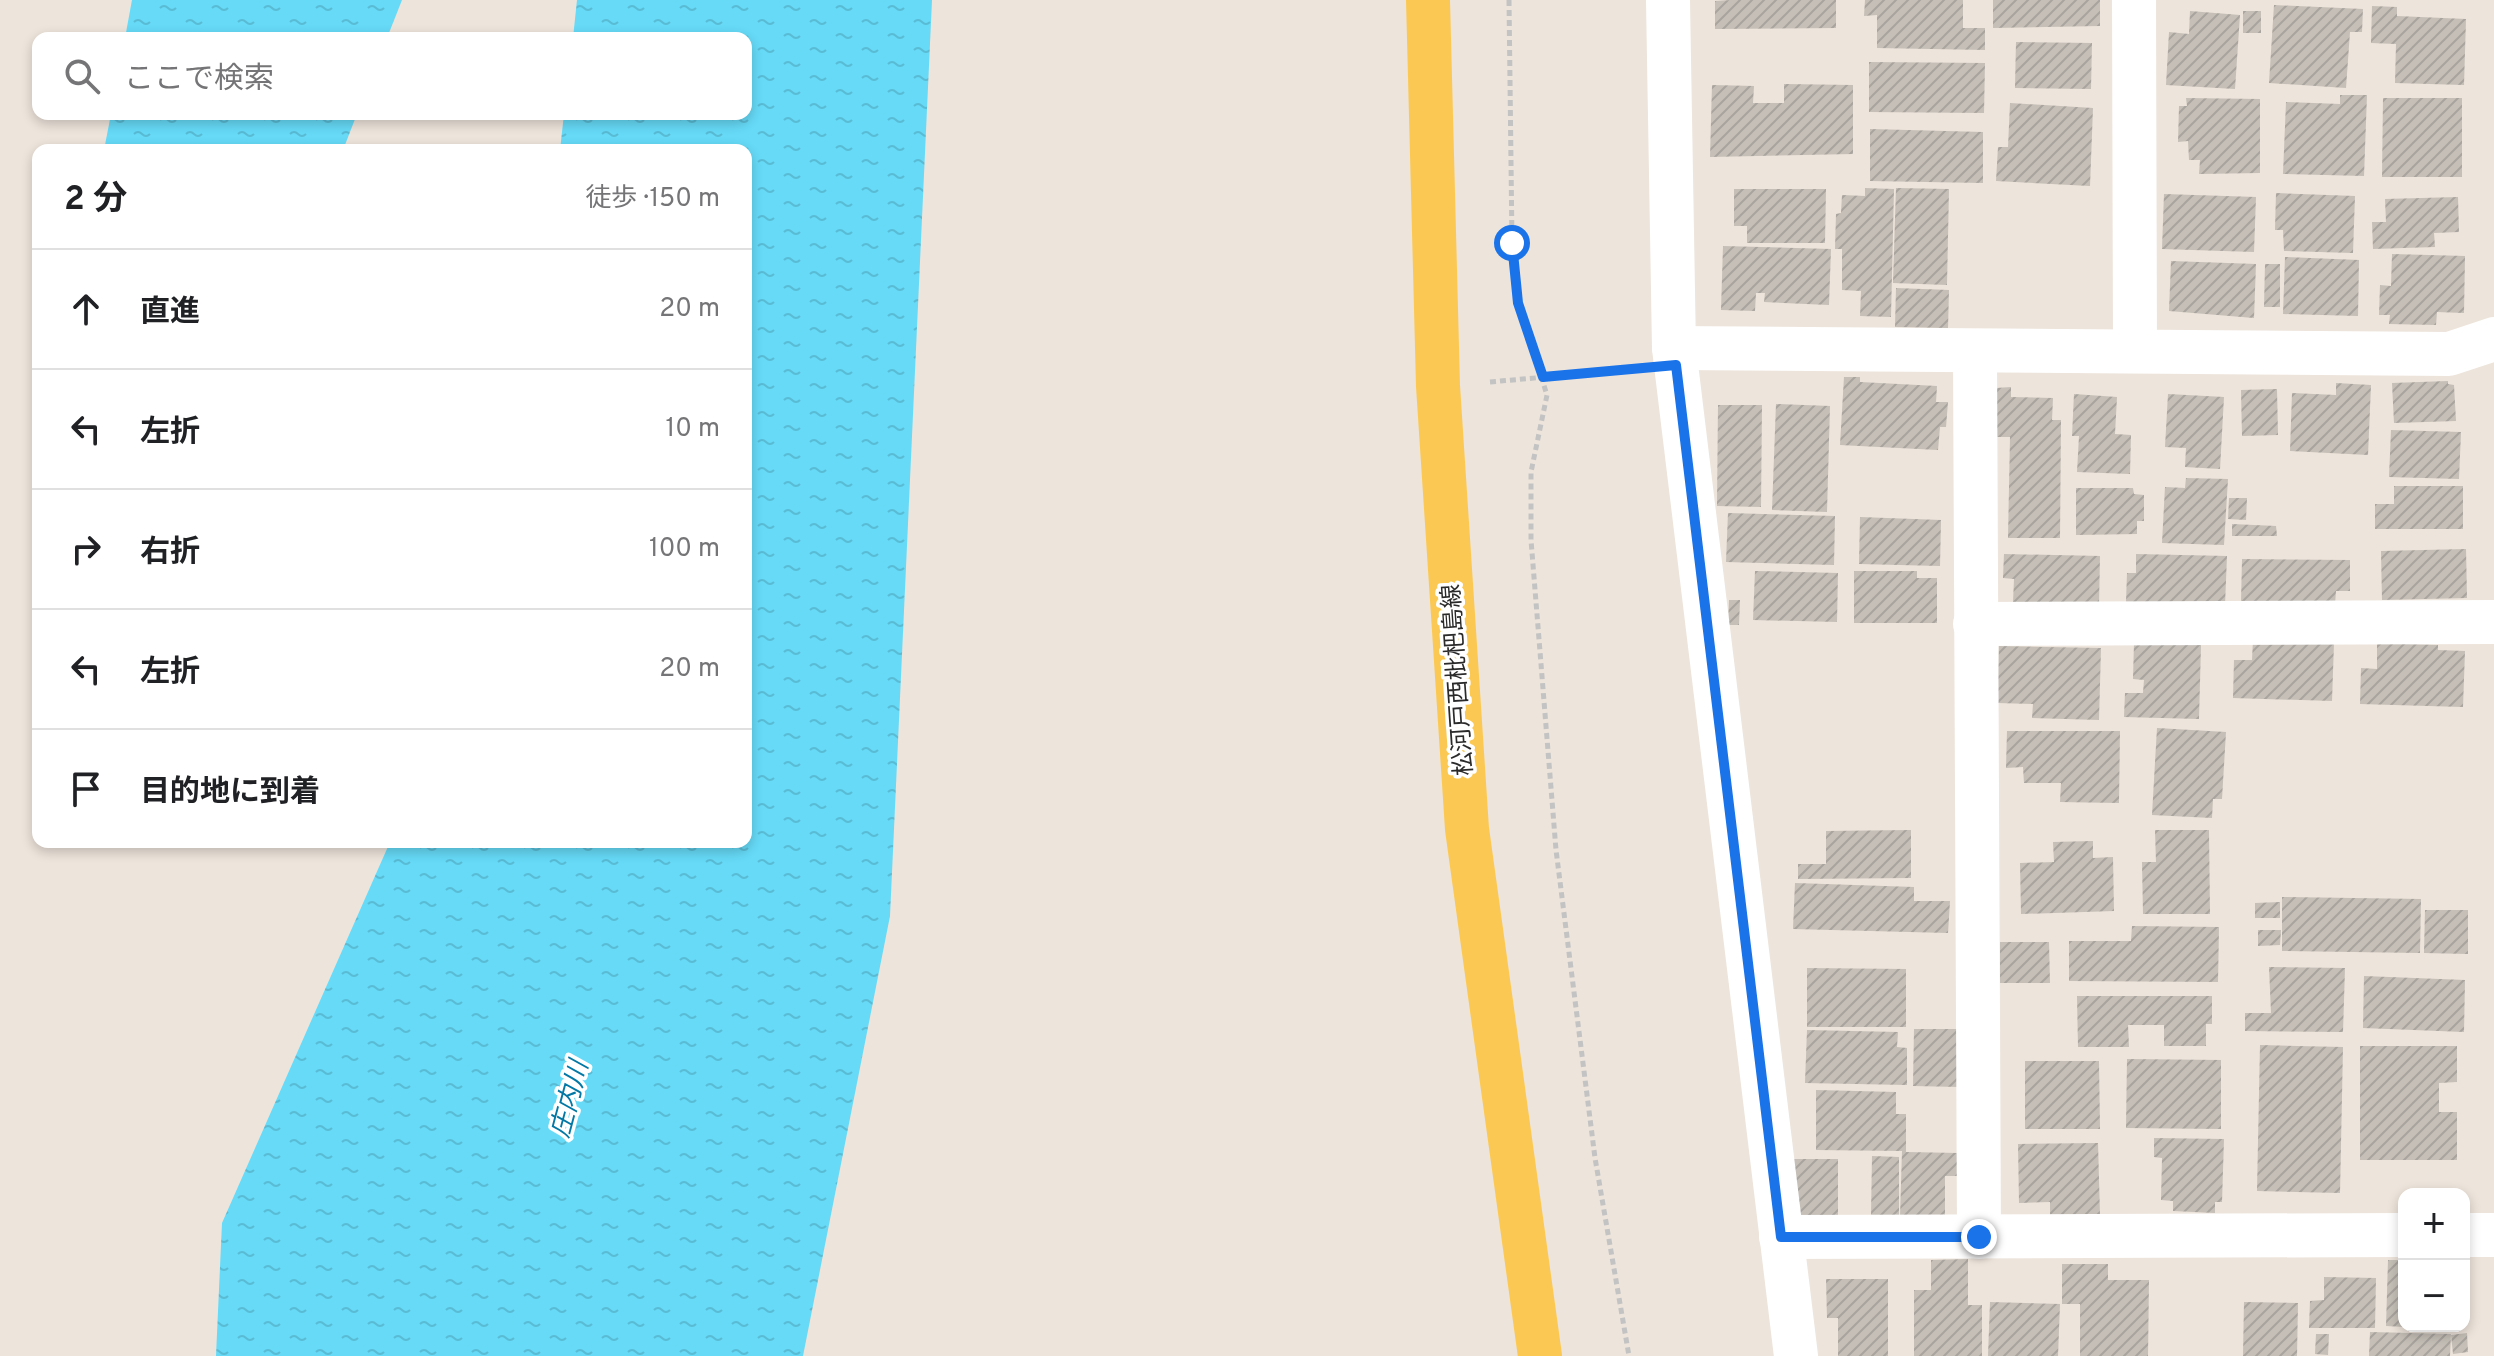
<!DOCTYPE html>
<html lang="ja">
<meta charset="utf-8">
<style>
:root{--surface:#fff;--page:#f2f2f2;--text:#202124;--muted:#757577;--line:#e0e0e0}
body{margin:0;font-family:Overpass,"Noto Sans JP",sans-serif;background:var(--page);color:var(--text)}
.controls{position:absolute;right:24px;bottom:24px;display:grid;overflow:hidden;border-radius:16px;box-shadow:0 4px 12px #0003}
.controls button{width:72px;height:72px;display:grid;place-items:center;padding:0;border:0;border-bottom:2px solid var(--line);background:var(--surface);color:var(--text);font:40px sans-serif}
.stop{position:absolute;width:24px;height:24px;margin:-18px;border:6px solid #1a73e8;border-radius:50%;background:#fff}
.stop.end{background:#1a73e8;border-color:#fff;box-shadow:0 2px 8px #0008}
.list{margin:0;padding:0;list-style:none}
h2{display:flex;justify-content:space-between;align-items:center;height:104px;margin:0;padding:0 32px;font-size:34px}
h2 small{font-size:26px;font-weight:400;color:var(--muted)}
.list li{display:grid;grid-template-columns:52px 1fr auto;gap:24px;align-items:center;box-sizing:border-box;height:120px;padding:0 32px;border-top:2px solid var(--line)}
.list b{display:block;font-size:30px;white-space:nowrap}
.list em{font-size:26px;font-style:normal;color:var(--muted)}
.icon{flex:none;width:44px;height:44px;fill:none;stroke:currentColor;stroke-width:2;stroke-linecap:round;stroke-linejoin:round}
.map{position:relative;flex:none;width:2494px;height:1356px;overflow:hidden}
.search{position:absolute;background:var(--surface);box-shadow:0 4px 12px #0003;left:32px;top:32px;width:720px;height:88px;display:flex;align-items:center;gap:20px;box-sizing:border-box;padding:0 28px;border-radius:16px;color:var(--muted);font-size:30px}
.panel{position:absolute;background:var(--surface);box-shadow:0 4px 12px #0003;left:32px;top:144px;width:720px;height:704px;border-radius:16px}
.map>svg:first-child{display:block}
</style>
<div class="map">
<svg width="2494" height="1356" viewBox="0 0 2494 1356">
<defs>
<pattern id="water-ripples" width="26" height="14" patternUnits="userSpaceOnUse" patternTransform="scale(2)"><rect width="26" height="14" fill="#66daf7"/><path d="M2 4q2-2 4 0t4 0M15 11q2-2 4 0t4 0" fill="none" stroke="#59bbd4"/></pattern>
<pattern id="building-hatch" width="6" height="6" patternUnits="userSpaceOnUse" patternTransform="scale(2)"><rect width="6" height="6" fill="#c5bfb7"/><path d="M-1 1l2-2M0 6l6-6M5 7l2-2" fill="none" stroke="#a9a49e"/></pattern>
</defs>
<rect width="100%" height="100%" fill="#ede4db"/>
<!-- water -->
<g fill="url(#water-ripples)">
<polygon points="132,0 402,0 387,38 125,38"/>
<polygon points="577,0 932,0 890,916 803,1356 216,1356 222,1223 390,842 746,842 746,150 560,150 564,114 746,114 746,38 573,38"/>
<polygon points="111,114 357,114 343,150 104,150"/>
</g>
<!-- building -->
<g fill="url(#building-hatch)">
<polygon points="1730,0 1836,0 1836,28 1715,29 1715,1"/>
<polygon points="1865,0 1963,0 1963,28 1985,28 1985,50 1877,48 1877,15 1864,16"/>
<polygon points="1993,0 2100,0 2100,26 1993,28"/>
<polygon points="2274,5 2363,9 2362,32 2350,32 2346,88 2269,83"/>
<polygon points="2372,6 2397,7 2397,16 2466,19 2464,85 2395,83 2396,44 2371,43"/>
<polygon points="2190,11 2240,15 2235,89 2166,85 2169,32 2189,34"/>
<rect x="2243" y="11" width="18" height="22"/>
<polygon points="2016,42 2092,43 2091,89 2015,88"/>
<polygon points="1869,62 1985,63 1984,113 1869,112"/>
<polygon points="1784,84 1853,85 1853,154 1710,157 1712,85 1754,86 1753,103 1784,103"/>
<polygon points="2340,95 2367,95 2364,176 2283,174 2286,102 2340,104"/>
<polygon points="2186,98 2260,99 2260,173 2199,174 2200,160 2189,160 2188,141 2178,142 2179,106 2187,106"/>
<polygon points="2383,98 2462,98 2462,177 2382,177"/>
<polygon points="2010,103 2093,108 2090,186 1996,181 1998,147 2008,147"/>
<polygon points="1870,129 1983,132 1983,183 1870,181"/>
<polygon points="1865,188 1894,189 1891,317 1860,316 1861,291 1842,290 1842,249 1835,249 1836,214 1841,213 1842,195 1865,196"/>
<polygon points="1896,188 1949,189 1947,285 1893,283"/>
<polygon points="1734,189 1826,189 1825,243 1747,243 1747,226 1734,226"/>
<polygon points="2276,193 2355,196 2353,253 2284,251 2283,230 2275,230"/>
<polygon points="2164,194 2256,197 2254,252 2162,249"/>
<polygon points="2458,197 2459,232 2434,233 2435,247 2373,249 2372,222 2386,222 2385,199"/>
<polygon points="1723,246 1831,249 1829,305 1764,302 1765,293 1756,293 1755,311 1721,310"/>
<polygon points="2392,254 2465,256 2464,313 2437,312 2436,325 2389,324 2390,315 2379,315 2380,285 2391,286"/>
<polygon points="2285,257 2359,260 2358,316 2283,314"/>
<polygon points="2171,261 2256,264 2254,318 2169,311"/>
<polygon points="2265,264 2280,264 2280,307 2264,307"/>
<polygon points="1896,288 1949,290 1948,328 1895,327"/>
<polygon points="1844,377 1860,377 1860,382 1937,386 1936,402 1948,402 1946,427 1940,427 1938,450 1840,445"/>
<polygon points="2448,381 2448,384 2454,385 2456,421 2394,423 2392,383"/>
<polygon points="2336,383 2371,385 2368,455 2290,451 2292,393 2336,395"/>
<polygon points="2011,387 2011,397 2053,398 2052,420 2061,420 2060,538 2008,538 2010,437 1996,437 1996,388"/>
<polygon points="2277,389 2278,435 2242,436 2241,390"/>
<polygon points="2074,394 2117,397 2115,434 2131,435 2130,474 2077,472 2079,436 2072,436"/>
<polygon points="2168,394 2224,397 2220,469 2185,467 2186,448 2165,447"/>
<polygon points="1776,404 1830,406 1827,512 1772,510"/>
<polygon points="1718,405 1762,405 1761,507 1717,506"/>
<polygon points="2391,430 2461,432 2459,479 2389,477"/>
<polygon points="2186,478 2228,479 2224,545 2162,543 2165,487 2185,488"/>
<polygon points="2394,486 2463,486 2463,529 2375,529 2375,504 2394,504"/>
<polygon points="2076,488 2133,488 2134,494 2144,495 2144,521 2137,521 2137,534 2076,535"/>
<polygon points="2229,498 2247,498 2246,520 2228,519"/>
<polygon points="1728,513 1835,516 1834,565 1726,562"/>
<polygon points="1860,517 1941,520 1940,566 1859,564"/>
<polygon points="2232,524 2276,526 2277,536 2232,536"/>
<polygon points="2466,549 2467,598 2382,600 2381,551"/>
<polygon points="2004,554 2100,556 2099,606 2013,603 2014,579 2003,578"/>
<polygon points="2136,554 2227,556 2225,605 2126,602 2127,573 2136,573"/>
<polygon points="2242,559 2350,560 2350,591 2336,591 2335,604 2241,603"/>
<polygon points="1755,571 1838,573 1837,622 1753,620"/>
<polygon points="1854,571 1917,571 1917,578 1937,578 1937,623 1854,623"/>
<polygon points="1729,600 1740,600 1739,625 1728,625"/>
<polygon points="2253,640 2334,643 2332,701 2233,698 2234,660 2252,660"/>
<polygon points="2134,643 2201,645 2199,719 2124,717 2125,693 2143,693 2144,680 2133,679"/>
<polygon points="2377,643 2438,645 2438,650 2465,651 2463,707 2360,704 2361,668 2377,669"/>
<polygon points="1999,646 2101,648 2099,720 2032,718 2033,704 1997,703"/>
<polygon points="2157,728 2226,732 2222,799 2213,799 2212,818 2152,815"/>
<polygon points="2007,731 2120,731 2119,803 2060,802 2061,783 2024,783 2023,767 2006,768"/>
<polygon points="1911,830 1911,878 1798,879 1798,864 1826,864 1826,831"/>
<polygon points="2155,830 2209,830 2210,914 2143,914 2142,862 2156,862"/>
<polygon points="2093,841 2093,858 2113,857 2114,911 2021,914 2020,863 2054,862 2053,842"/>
<polygon points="1795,883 1914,887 1914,901 1950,901 1948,933 1793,929"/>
<polygon points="2282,897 2421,899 2420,953 2282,951"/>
<polygon points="2280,902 2280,918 2255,918 2255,903"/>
<polygon points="2425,910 2468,910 2468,954 2424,953"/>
<polygon points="2132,926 2219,927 2218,982 2069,981 2069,941 2131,941"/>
<polygon points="2258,930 2281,930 2280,945 2258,946"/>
<polygon points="2000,942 2049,942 2050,983 2000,983"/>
<polygon points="2269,967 2345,968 2343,1032 2245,1031 2245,1013 2271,1013"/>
<polygon points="1807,968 1906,969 1906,1027 1807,1027"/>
<polygon points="2364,976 2465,980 2464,1032 2363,1028"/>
<polygon points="2077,996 2212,996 2212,1024 2206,1024 2206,1046 2164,1046 2164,1025 2128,1025 2129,1047 2078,1047"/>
<polygon points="1914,1029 1961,1029 1960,1087 1913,1086"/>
<polygon points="1807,1030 1898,1032 1897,1047 1907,1048 1907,1085 1805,1083"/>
<polygon points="2260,1045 2343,1047 2340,1193 2257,1191"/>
<polygon points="2360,1046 2457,1046 2457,1082 2439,1083 2439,1112 2457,1112 2457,1160 2360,1160"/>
<polygon points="2127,1059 2221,1060 2221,1129 2126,1128"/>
<polygon points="2025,1061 2099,1061 2100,1129 2025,1129"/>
<polygon points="1816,1090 1896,1092 1896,1114 1906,1114 1906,1152 1958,1153 1958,1176 1945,1176 1945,1217 1900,1217 1902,1151 1816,1150"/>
<polygon points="2154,1138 2224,1139 2222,1202 2215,1202 2215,1213 2173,1211 2173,1201 2161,1200 2162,1158 2154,1157"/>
<polygon points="2098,1143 2100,1215 2050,1216 2050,1202 2019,1203 2018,1144"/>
<polygon points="1872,1156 1899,1157 1899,1217 1871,1216"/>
<polygon points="1788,1159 1838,1159 1838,1219 1788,1218"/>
<polygon points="1968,1259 1968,1305 1982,1305 1982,1356 1914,1356 1914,1290 1931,1290 1931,1260"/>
<polygon points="2388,1260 2404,1260 2404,1327 2386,1326"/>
<polygon points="2062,1264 2108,1264 2108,1280 2149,1280 2148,1356 2080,1356 2080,1304 2062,1304"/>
<polygon points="2324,1277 2376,1278 2375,1328 2309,1328 2310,1301 2324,1300"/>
<polygon points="1826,1279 1888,1279 1888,1356 1838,1356 1838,1318 1827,1318"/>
<polygon points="1990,1302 2060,1304 2058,1356 1988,1356"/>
<polygon points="2244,1302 2298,1303 2297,1356 2243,1356"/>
<polygon points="2370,1332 2451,1334 2450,1356 2369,1356"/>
<polygon points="2467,1333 2468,1352 2453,1354 2451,1335"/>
<polygon points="2316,1334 2329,1334 2328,1355 2315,1354"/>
</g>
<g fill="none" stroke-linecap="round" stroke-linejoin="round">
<!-- path -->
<g stroke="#c3c3c3" stroke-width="5" stroke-dasharray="6 4" stroke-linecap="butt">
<polyline points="1509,0 1512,243 1518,303 1547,395 1531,472 1531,540 1556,850 1595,1158 1629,1356"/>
<polyline points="1490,382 1623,370"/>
</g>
<!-- minor -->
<g stroke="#fff" stroke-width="44">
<polyline points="1668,0 1674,348 1796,1356"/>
<polyline points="2134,0 2135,349"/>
<polyline points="1674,348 2449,354 2494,339"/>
<polyline points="1975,351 1979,1237"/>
<polyline points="1975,624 2494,622"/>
<polyline points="2464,1235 2494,1235"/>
<polyline points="1781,1237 2404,1235"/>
</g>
<!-- major -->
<polyline stroke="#fbc953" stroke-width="44" points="1428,0 1438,386 1467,829 1540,1356"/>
</g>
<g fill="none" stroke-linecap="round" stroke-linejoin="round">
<!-- route -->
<polyline stroke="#1a73e8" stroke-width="10" points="1512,243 1518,303 1543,377 1676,365 1781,1237 1979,1237"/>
</g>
<g text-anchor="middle" stroke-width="7" stroke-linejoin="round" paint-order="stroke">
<!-- street labels -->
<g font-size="24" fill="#2a2a2a" stroke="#fff">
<text transform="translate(1457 680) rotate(-94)" y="8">松河戸西枇杷島線</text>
</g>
<!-- water labels -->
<g font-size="26" font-style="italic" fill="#0478a5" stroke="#fff">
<text transform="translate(569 1099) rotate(-75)" y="9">庄内川</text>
</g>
</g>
</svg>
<div class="controls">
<button>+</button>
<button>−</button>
</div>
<div class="stop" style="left:1512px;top:243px"></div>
<div class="stop end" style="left:1979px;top:1237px"></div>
<div class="search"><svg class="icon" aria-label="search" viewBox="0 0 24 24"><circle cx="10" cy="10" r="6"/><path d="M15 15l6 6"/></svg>ここで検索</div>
<section class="panel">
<h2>2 分<small>徒歩 · 150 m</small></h2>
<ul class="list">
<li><svg class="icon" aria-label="ahead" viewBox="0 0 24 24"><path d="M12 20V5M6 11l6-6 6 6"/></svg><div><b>直進</b></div><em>20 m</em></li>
<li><svg class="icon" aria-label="left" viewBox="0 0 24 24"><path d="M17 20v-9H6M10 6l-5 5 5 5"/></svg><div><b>左折</b></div><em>10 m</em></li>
<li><svg class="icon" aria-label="right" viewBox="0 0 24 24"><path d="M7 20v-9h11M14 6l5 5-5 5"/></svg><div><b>右折</b></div><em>100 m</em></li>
<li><svg class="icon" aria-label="left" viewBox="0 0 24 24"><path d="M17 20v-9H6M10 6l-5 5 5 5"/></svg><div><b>左折</b></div><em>20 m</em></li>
<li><svg class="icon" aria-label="arrive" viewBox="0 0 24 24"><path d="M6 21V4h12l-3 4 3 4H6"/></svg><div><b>目的地に到着</b></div></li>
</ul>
</section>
</div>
